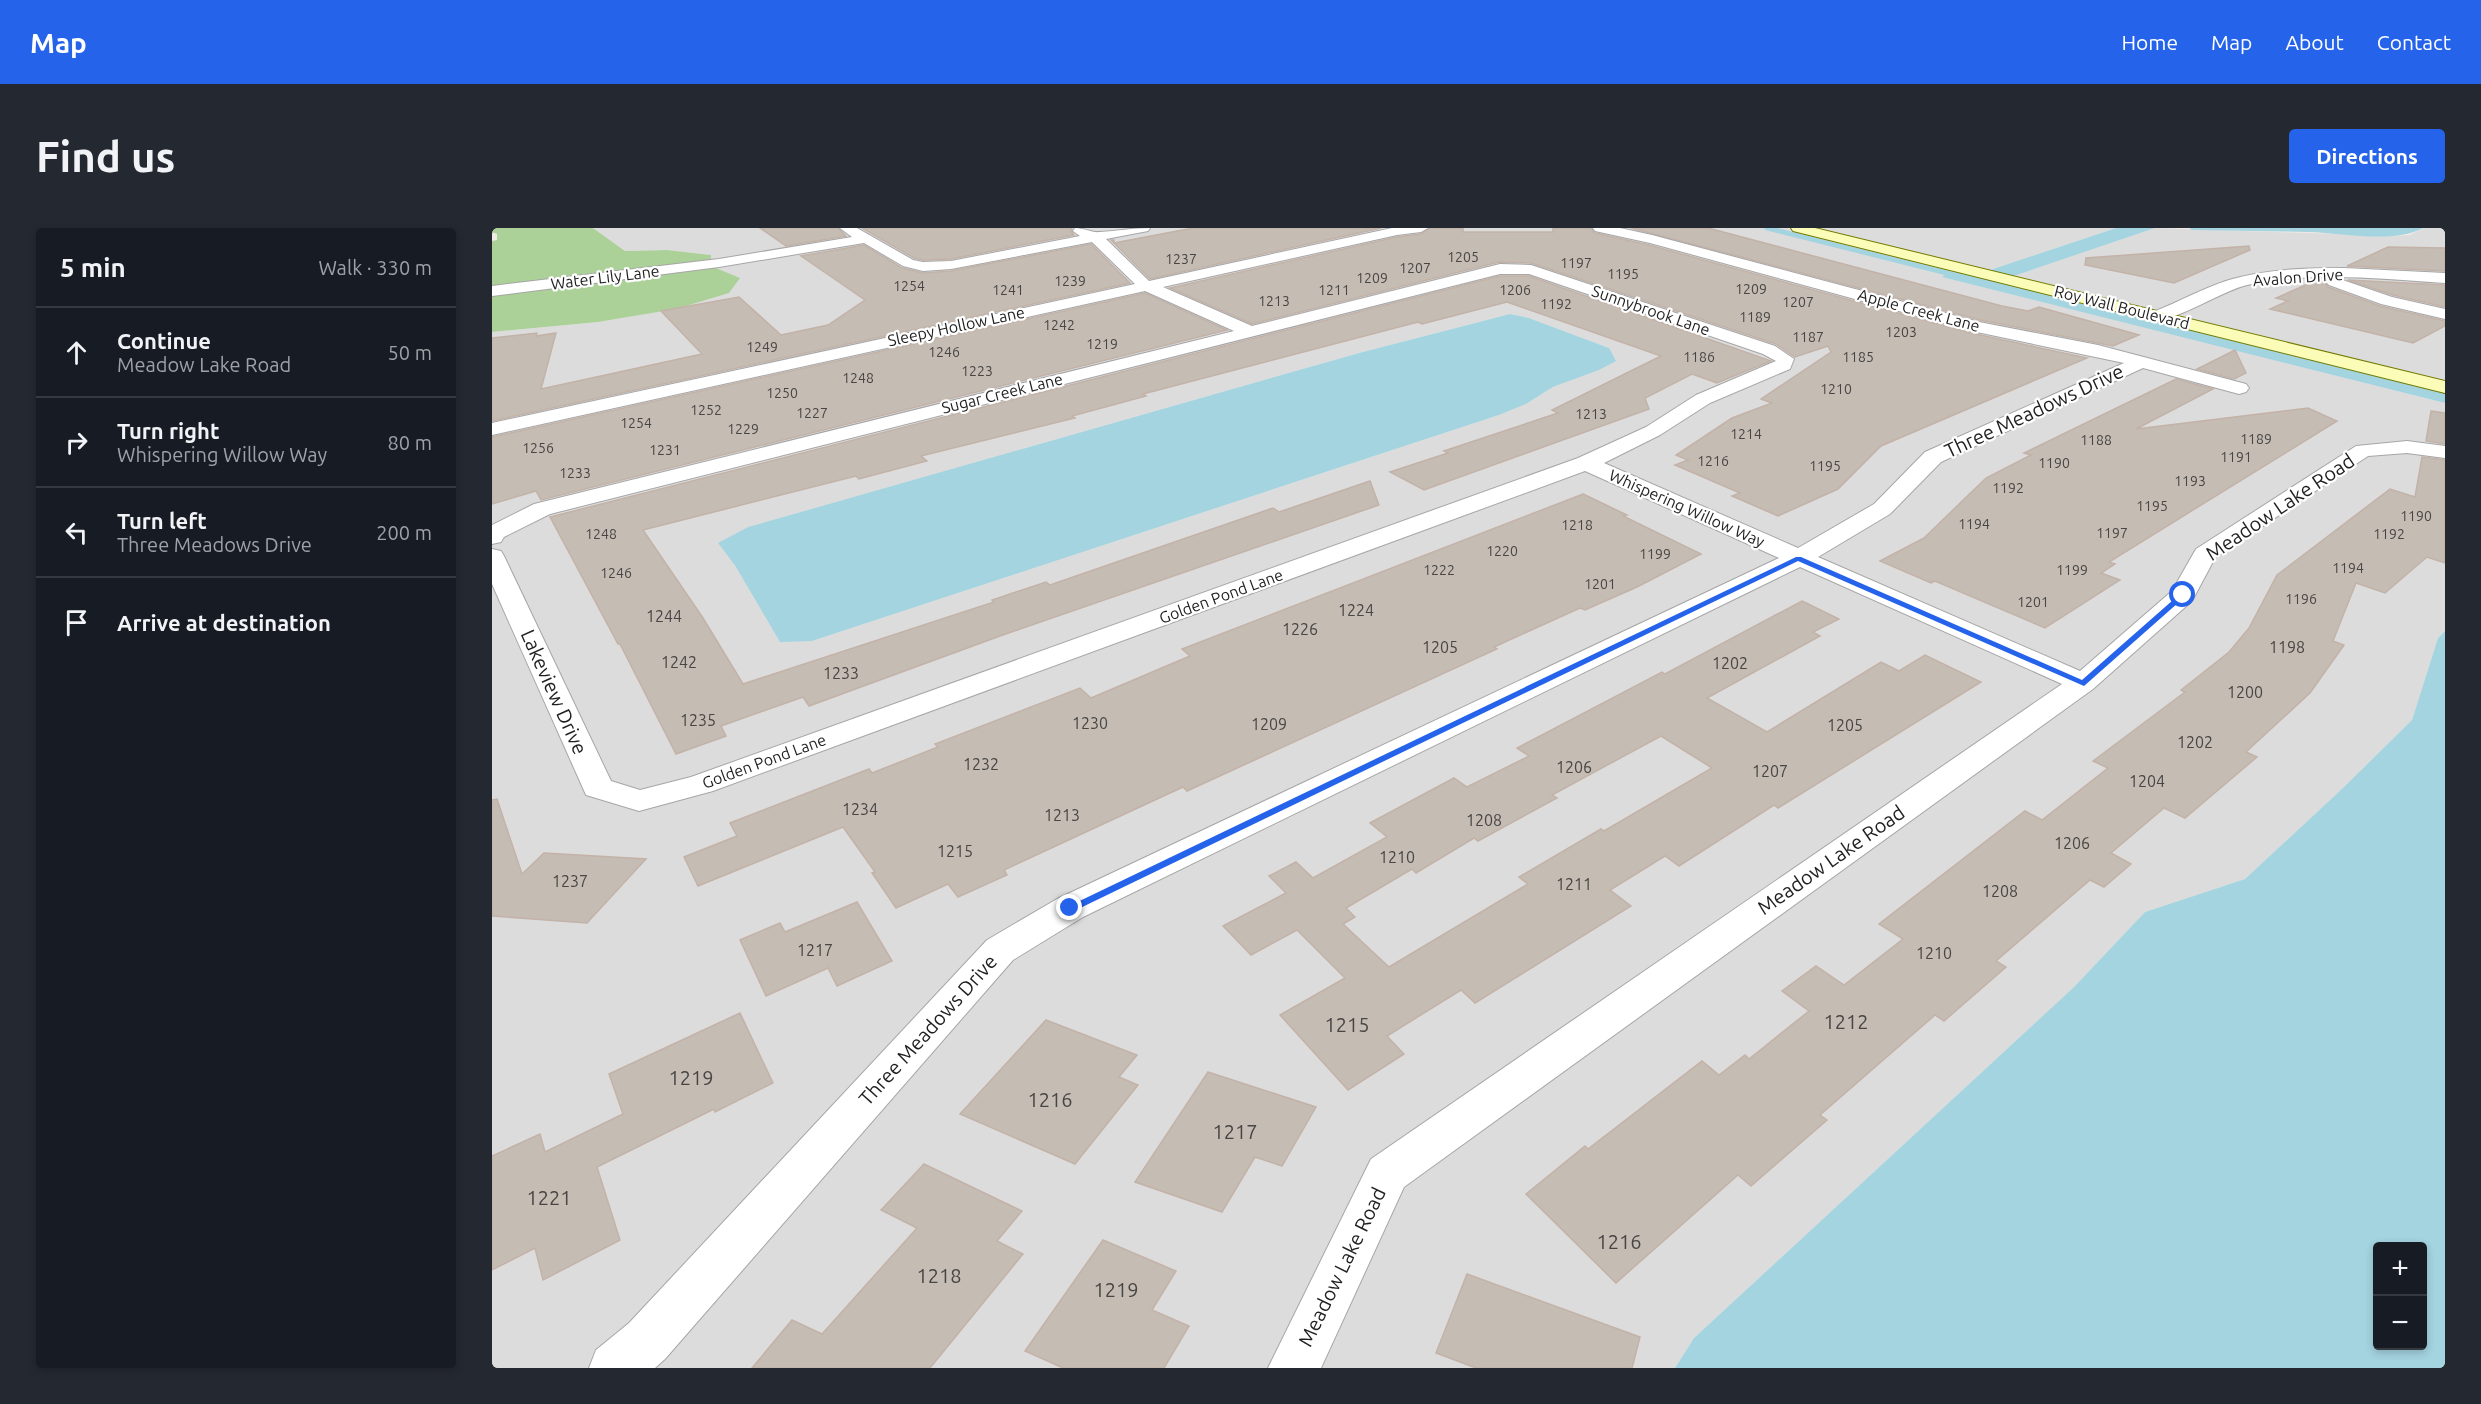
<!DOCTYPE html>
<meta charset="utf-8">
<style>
:root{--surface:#171b24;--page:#242831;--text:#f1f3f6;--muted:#9ea1a6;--line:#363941;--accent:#2563eb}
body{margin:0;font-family:Ubuntu,sans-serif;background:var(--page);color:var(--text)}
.controls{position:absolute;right:18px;bottom:18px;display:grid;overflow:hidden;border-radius:6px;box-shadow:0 3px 9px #0003}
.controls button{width:54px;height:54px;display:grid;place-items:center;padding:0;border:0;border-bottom:2px solid var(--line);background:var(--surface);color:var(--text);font:30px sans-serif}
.stop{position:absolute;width:18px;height:18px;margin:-14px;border:4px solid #2563eb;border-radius:50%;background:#fff}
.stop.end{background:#2563eb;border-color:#fff;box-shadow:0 2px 6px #0008}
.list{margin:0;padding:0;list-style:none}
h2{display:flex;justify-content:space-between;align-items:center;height:78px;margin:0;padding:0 24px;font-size:26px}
h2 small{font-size:20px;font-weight:400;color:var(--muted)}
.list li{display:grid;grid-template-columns:39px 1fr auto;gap:18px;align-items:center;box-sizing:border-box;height:90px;padding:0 24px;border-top:2px solid var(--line)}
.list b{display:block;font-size:22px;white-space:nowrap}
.list p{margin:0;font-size:20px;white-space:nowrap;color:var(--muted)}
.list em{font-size:20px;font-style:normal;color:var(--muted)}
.icon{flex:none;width:33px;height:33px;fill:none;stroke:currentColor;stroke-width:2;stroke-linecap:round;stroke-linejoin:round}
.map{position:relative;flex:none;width:1953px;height:1140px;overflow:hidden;border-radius:6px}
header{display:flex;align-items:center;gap:36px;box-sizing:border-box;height:84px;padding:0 30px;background:var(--accent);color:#fff}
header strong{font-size:28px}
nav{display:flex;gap:33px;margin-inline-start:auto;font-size:21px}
.intro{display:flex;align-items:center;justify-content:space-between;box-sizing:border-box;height:144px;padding:0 36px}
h1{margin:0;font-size:42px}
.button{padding:15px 27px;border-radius:6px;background:var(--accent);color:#fff;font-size:21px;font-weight:700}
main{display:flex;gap:36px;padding:0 36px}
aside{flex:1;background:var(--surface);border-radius:6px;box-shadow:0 3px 9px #0003}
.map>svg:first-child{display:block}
</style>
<header>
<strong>Map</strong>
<nav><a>Home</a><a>Map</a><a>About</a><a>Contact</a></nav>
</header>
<div class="intro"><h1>Find us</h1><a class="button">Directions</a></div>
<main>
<aside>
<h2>5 min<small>Walk · 330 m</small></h2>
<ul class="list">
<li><svg class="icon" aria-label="ahead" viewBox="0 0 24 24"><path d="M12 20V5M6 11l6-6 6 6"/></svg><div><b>Continue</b><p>Meadow Lake Road</p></div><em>50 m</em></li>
<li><svg class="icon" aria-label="right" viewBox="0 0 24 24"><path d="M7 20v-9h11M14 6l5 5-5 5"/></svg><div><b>Turn right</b><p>Whispering Willow Way</p></div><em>80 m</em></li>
<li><svg class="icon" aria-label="left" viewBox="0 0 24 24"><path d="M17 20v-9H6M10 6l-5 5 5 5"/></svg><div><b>Turn left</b><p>Three Meadows Drive</p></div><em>200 m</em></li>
<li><svg class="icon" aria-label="arrive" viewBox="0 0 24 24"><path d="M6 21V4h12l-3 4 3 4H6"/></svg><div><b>Arrive at destination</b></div></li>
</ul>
</aside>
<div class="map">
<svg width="1953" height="1140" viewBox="0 0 1953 1140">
<rect width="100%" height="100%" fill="#f0ece5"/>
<!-- residential -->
<g fill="#dddcdc" fill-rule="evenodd">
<path d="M 101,0 L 1295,0 L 1482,46 L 1457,44 L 1451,49 L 1953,175 L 1953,403 L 1946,410 L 1920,492 L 1852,559 L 1753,651 L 1653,684 L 1582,759 L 1202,1110 L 1183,1140 L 0,1140 L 0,104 L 106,94 L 184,81 L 247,50 L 219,38 L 219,27 L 175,22 L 133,23 ZM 1018,86 L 1037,90 L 1117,120 L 1107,142 L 1061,159 L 1034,176 L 1007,187 L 320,413 L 244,339 L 227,316 L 256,299 L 867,125 Z"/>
<polygon points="1317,0 1624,0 1495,43"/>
<polygon points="1663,0 1904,8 1918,7 1931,0 1953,0 1953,47 1780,45 1663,84 1519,49"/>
<polygon points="1836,48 1953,52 1953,83 1901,72"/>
<polygon points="1819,49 1847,60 1953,88 1953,155 1681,89 1758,55"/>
</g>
<!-- forest -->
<polygon fill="#abd199" points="0,0 101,0 133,23 175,22 219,27 219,38 248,50 237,65 184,81 106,94 0,104 0,13 5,12 5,6 0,4"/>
<!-- water -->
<g fill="#a4d4e0" fill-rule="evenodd">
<polygon points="1624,0 1663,0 1519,49 1495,43"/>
<path d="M 1699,0 L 1931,0 C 1901,16 1850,5 1817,4 C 1778,3 1739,3 1701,2 L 1697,1 Z"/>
<polygon points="1457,44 1482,46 1506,54 1953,164 1953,175 1450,49"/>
<polygon points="1018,86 1037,90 1117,120 1124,133 1107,142 1061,159 1034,176 1007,187 320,413 288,414 244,339 226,315 256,299 867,125"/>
<path d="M 1953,403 L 1953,1140 L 1183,1140 L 1202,1110 L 1582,759 L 1653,684 L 1753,651 L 1852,559 L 1920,492 L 1946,410 ZM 1886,1018 L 1930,1018 L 1930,1118 L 1886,1118 Z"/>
</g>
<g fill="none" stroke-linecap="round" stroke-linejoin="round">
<!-- stream -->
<polyline stroke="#a4d4e0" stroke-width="5" points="1275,0 1467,48"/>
</g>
<!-- building -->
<g fill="#c5bcb4" stroke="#c3b2a7" stroke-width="1.5" fill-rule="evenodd">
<polygon points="268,0 346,0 354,8 294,18"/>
<polygon points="370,0 580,0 579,3 582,7 459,31 431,32 422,30"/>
<polygon points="701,0 889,0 658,51 619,12 622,12 622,15"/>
<polygon points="938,0 971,0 971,4 1061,4 1061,0 1099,0 1103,5 1157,17 1479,105 1595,130 1389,218 1346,261 1286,288 1240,268 1248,265 1183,237 1196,232 1184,227 1240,190 1280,175 1269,171 1339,124 1336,118 1303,129 1284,116 1039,35 1007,34 760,96 678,60 905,9 929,6"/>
<polygon points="1139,0 1216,0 1510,78 1536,83 1547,79 1647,107 1621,118 1488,92"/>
<polygon points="599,16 638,55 0,193 0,110 45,105 44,108 64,105 49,161 210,126 169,83 247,69 289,107 336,97 373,72 309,28 372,17 410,40 431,45 459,43"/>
<polygon points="1757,18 1758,22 1682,55 1593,37 1594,30"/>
<polygon points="1896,19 1953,20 1953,43 1855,38"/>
<polygon points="1008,48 1037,48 1279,133 1225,155 1200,146 1153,170 1157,181 932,262 898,244 956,225 952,223 1066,185 1060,182 1169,128 1015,74 930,96 926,94 651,166 654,168 580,188 583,190 429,228 435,233 367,251 364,248 151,302 211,390 251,456 502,374 500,372 554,354 558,357 781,280 787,284 878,253 887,277 508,408 317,478 311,469 229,498 234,508 184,526 128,416 126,416 58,289"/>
<polygon points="1833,51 1832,54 1836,59 1888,78 1953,93 1953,98 1921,115 1778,81 1796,73 1784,70 1825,52"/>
<polygon points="1856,52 1953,57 1953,79 1901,67"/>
<polygon points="653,65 735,102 49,272 44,263 0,276 0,209"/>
<polygon points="1743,122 1754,145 1742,151 1705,141"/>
<polygon points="1684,151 1721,161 1644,201 1816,180 1845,193 1617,334 1623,336 1609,345 1628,352 1553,400 1443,353 1439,355 1388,333 1432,310 1494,250 1539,227 1532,225"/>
<polygon points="1939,183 1953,185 1953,216 1934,213"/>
<polygon points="1930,229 1953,232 1953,335 1935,329 1893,365 1864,355 1841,413 1852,417 1818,465 1754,524 1765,529 1693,590 1672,580 1619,625 1639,636 1612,659 1598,652 1504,733 1514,739 1452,793 1443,787 1328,887 1335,892 1259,958 1246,947 1124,1055 1034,966 1093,918 1096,921 1210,833 1227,847 1253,827 1257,831 1317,783 1290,763 1324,738 1352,757 1411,711 1387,696 1533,583 1550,592 1616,540 1601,533 1693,464 1689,462 1737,424 1757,400 1785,347 1898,261 1923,269"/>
<polygon points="1091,266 1135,287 1131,288 1209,326 1145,359 1093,382 1088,380 1002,419 1005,421 695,563 691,559 512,642 515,647 466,669 456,656 404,680 380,645 383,644 351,599 206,658 192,629 245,608 238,595 377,541 380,545 446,519 443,516 588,460 599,470 698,428 690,421"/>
<path d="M 1310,373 L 1347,391 L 1321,404 L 1328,408 L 1215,470 L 1275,504 L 1389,434 L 1407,443 L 1433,427 L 1489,454 L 1286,580 L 1282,577 L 1187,638 L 1173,628 L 1118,662 L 1139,678 L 983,775 L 969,762 L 895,808 L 912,826 L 856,862 L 788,787 L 853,750 L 805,702 L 759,727 L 731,698 L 794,665 L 777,648 L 804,634 L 821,650 L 895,609 L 878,595 L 962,550 L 975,559 L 1037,528 L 1025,520 L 1170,444 L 1173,446 ZM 1169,508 L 1220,540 L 1112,603 L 1109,601 L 1027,649 L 1036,656 L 897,739 L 851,696 L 863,689 L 854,680 L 920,641 L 924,645 L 982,610 L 986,613 L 1065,570 L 1060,567 Z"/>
<polygon points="5,571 30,646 52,625 154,631 95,695 0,688 0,572"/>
<polygon points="365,674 400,733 345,758 336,740 274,768 248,712 288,695 293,704"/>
<polygon points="248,785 281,855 223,884 222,881 105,939 128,1012 51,1052 43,1020 0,1042 0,928 48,906 53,924 131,886 117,846"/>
<polygon points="554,792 645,827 627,849 646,857 583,936 468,886"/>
<polygon points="716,844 824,879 790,938 763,929 730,984 643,954"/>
<polygon points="432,936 530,983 505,1013 531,1026 438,1140 260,1140 300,1092 330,1106 425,1000 389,982"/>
<polygon points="611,1012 684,1043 660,1082 697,1098 672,1140 571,1140 533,1123"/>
<polygon points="975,1046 1148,1109 1140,1140 984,1140 944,1125"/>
</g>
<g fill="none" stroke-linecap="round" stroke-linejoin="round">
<!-- street casing -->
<g stroke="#a6a6a6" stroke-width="2">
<g id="street">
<path d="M 348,0 L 365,0 L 421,32 L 431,34 L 459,33 L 588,8 L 581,3 L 583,0 C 592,0 600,5 608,4 C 625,3 640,0 658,0 L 656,3 L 614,11 L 657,53 L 900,0 L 936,0 L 929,4 L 905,7 L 671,59 L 760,98 L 1008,36 L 1039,37 L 1283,118 L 1302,131 L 1298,141 L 1218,175 L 1168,207 L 1112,235 L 1306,320 L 1382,276 L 1433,224 L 1632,135 L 1480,103 L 1158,15 L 1103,3 L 1101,0 L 1128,0 L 1160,7 L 1487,94 L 1606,117 L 1754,156 L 1757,160 L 1754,164 L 1747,166 L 1651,140 L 1449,234 L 1398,286 L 1326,329 L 1588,443 L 1680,363 L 1704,321 L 1864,218 L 1915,213 L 1953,218 L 1953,230 L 1915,225 L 1876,228 L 1723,330 L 1700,373 L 1601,461 L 912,959 L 829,1140 L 776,1140 L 879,931 L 1570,456 L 1308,339 L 591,689 L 521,732 L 173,1131 L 163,1140 L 97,1140 L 104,1122 L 137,1095 L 495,712 L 565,671 L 1287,330 L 1093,243 L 221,563 L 147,583 L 94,567 L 0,356 L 0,321 L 9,323 L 12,328 L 119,553 L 148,562 L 199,549 L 1086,230 L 1154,199 L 1204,167 L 1284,133 L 1271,126 L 1037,46 L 1008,46 L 58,286 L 12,309 L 9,314 L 0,316 L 0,297 L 42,276 L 742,103 L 653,63 L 0,207 L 0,195 L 643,56 L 600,14 L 459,41 L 431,43 L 411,38 L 372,15 L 227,39 L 0,68 L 0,58 L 227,31 L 360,9 Z"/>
<path d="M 1852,40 L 1953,45 L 1953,55 C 1888,51 1820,43 1755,57 C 1732,62 1679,96 1661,92 L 1659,88 L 1661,84 C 1687,74 1711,60 1737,52 C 1774,41 1813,40 1852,40 Z"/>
<polygon points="1842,49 1900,69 1953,81 1953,91 1889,76 1837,57 1834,54 1837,51"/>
</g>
</g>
<!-- secondary casing -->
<g stroke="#727c01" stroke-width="2">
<polygon id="secondary" points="1299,0 1323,0 1953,153 1953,165 1301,3"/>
</g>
<!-- street -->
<use href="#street" fill="#fff" fill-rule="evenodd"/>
<!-- secondary -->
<use href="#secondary" fill="#fafcb8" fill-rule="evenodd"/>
</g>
<!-- route -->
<polygon fill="#2563eb" points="1304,329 1309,329 1590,452 1689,365 1695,367 1592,458 1306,333 582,683 574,683 573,680"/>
<g text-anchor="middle" stroke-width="4.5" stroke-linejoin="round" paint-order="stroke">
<!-- far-number labels -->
<g font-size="14" fill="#484644">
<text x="971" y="34">1205</text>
<text x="689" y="36">1237</text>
<text x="1084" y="40">1197</text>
<text x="923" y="45">1207</text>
<text x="1131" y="51">1195</text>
<text x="880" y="55">1209</text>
<text x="578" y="58">1239</text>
<text x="417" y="63">1254</text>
<text x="1259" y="66">1209</text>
<text x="516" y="67">1241</text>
<text x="842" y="67">1211</text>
<text x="1023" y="67">1206</text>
<text x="782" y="78">1213</text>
<text x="1306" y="79">1207</text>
<text x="1064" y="81">1192</text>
<text x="1263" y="94">1189</text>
<text x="567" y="102">1242</text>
<text x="1409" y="109">1203</text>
<text x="1316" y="114">1187</text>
<text x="610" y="121">1219</text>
<text x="270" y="124">1249</text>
<text x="452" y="129">1246</text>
<text x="1207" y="134">1186</text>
<text x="1366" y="134">1185</text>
<text x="485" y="148">1223</text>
<text x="366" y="155">1248</text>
<text x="1344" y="166">1210</text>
<text x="290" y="170">1250</text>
<text x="214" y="187">1252</text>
<text x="320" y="190">1227</text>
<text x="1099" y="191">1213</text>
<text x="144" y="200">1254</text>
<text x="251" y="206">1229</text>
<text x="1254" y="211">1214</text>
<text x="1764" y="216">1189</text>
<text x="1604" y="217">1188</text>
<text x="46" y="225">1256</text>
<text x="173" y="227">1231</text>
<text x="1744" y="234">1191</text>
<text x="1221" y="238">1216</text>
<text x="1562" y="240">1190</text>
<text x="1333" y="243">1195</text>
<text x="83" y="250">1233</text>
<text x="1698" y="258">1193</text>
<text x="1516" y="265">1192</text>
<text x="1660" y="283">1195</text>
<text x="1924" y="293">1190</text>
<text x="1482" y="301">1194</text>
<text x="1085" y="302">1218</text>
<text x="1620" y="310">1197</text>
<text x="109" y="311">1248</text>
<text x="1897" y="311">1192</text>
<text x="1010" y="328">1220</text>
<text x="1163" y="331">1199</text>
<text x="1856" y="345">1194</text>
<text x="947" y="347">1222</text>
<text x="1580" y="347">1199</text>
<text x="124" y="350">1246</text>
<text x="1108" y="361">1201</text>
<text x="1809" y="376">1196</text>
<text x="1541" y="379">1201</text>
</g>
<!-- far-street labels -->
<g font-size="16" fill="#1f1f1f" stroke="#fff">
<text transform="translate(113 49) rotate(-7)" y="6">Water Lily Lane</text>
<text transform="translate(1806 49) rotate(-4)" y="6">Avalon Drive</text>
<text transform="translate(1630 79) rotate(14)" y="6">Roy Wall Boulevard</text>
<text transform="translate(1159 82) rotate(19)" y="6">Sunnybrook Lane</text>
<text transform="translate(1427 82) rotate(15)" y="6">Apple Creek Lane</text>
<text transform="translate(464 98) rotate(-12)" y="6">Sleepy Hollow Lane</text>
<text transform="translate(510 165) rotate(-14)" y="6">Sugar Creek Lane</text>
<text transform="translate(1195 280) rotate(24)" y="6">Whispering Willow Way</text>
<text transform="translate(729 368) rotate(-20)" y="6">Golden Pond Lane</text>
<text transform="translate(272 533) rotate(-20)" y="6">Golden Pond Lane</text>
</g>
<!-- number labels -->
<g font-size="16" fill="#484644">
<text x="864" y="388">1224</text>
<text x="172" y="394">1244</text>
<text x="808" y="407">1226</text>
<text x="948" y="425">1205</text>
<text x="1795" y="425">1198</text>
<text x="187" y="440">1242</text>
<text x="1238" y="441">1202</text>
<text x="349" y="451">1233</text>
<text x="1753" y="470">1200</text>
<text x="206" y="498">1235</text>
<text x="598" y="501">1230</text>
<text x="777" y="502">1209</text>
<text x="1353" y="503">1205</text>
<text x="1703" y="520">1202</text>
<text x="489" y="542">1232</text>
<text x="1082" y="545">1206</text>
<text x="1278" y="549">1207</text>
<text x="1655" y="559">1204</text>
<text x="368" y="587">1234</text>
<text x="570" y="593">1213</text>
<text x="992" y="598">1208</text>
<text x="1580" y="621">1206</text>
<text x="463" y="629">1215</text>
<text x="905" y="635">1210</text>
<text x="78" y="659">1237</text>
<text x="1082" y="662">1211</text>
<text x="1508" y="669">1208</text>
<text x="323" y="728">1217</text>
<text x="1442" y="731">1210</text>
</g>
<!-- street labels -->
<g font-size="20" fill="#1f1f1f" stroke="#fff">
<text transform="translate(1542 183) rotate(-25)" y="7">Three Meadows Drive</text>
<text transform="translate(1788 279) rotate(-34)" y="7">Meadow Lake Road</text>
<text transform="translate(62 464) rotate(66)" y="7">Lakeview Drive</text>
<text transform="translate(1339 632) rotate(-35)" y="7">Meadow Lake Road</text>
<text transform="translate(436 802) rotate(-48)" y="7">Three Meadows Drive</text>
<text transform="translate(850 1039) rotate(-64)" y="7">Meadow Lake Road</text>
</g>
<!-- near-number labels -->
<g font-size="20" fill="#484644">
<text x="1354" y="801">1212</text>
<text x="855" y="804">1215</text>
<text x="199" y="857">1219</text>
<text x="558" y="879">1216</text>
<text x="743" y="911">1217</text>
<text x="57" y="977">1221</text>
<text x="1127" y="1021">1216</text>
<text x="447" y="1055">1218</text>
<text x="624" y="1069">1219</text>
</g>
</g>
</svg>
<div class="controls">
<button>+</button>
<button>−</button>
</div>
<div class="stop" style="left:1691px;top:367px"></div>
<div class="stop end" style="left:578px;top:680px"></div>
</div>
</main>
